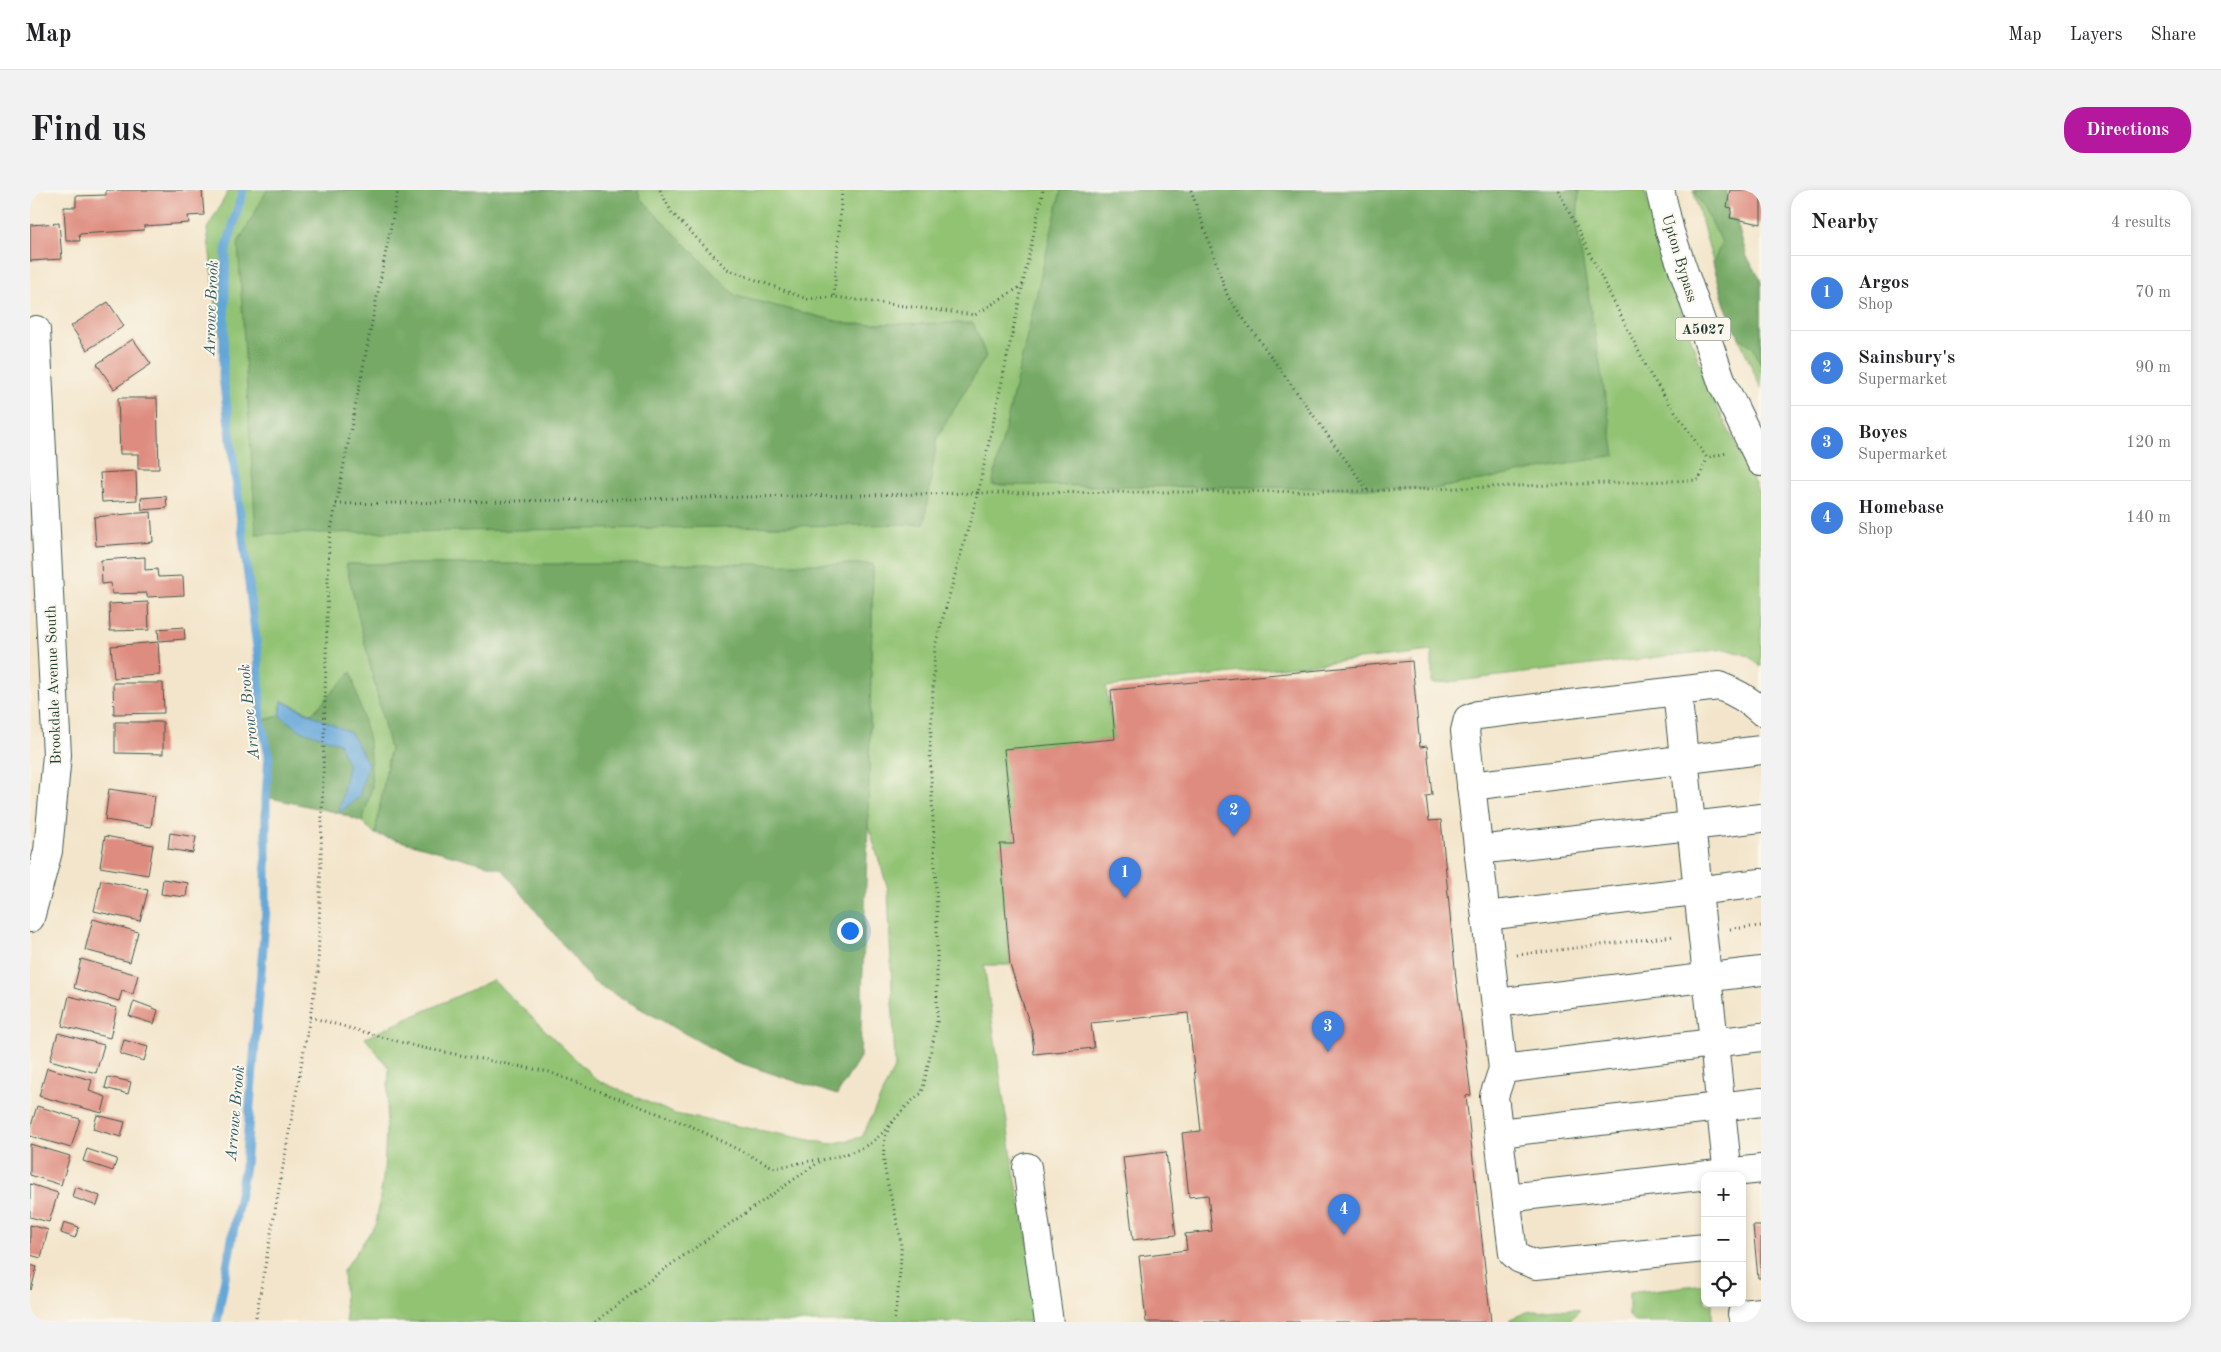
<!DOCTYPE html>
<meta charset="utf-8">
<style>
:root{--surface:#fff;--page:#f2f2f2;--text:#202124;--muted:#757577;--line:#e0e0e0;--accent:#b5179e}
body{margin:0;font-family:"Old Standard TT",serif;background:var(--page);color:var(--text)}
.controls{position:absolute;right:15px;bottom:15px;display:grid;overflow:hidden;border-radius:10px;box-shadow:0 2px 8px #0003}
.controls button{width:45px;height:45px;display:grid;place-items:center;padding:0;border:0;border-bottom:1px solid var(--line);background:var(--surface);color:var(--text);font:25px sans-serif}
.you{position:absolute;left:819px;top:740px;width:18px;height:18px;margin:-12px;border:4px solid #fff;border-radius:50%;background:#1a73e8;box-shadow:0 0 0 8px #1a73e833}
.badge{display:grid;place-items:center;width:32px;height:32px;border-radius:50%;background:var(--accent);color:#fff;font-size:16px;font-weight:700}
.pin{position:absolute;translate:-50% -41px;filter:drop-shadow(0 1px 2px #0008)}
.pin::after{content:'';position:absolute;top:26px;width:18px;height:15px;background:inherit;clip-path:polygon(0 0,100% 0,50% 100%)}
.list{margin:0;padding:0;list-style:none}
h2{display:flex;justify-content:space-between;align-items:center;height:65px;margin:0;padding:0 20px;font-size:21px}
h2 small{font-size:16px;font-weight:400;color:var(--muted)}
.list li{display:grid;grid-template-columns:32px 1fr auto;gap:15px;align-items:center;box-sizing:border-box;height:75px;padding:0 20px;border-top:1px solid var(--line)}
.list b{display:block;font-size:19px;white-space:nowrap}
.list p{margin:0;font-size:16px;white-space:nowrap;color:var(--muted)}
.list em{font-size:16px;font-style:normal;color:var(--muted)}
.icon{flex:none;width:28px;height:28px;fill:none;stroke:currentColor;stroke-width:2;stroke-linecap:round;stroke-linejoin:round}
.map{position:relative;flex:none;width:1731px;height:1132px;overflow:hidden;border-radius:20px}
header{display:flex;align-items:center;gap:30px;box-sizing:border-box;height:70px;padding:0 25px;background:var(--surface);border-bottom:1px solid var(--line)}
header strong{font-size:24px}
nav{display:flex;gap:28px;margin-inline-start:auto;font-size:18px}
.intro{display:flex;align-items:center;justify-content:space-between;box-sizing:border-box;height:120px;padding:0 30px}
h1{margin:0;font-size:35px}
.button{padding:12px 22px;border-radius:20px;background:var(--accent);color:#fff;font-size:18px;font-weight:700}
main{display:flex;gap:30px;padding:0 30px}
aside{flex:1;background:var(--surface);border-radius:20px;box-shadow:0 2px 8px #0003}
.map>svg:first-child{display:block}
</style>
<header>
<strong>Map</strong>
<nav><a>Map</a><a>Layers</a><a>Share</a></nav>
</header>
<div class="intro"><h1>Find us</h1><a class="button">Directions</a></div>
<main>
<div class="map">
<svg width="1731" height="1132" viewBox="0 0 1731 1132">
<rect width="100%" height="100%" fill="#fbf7ec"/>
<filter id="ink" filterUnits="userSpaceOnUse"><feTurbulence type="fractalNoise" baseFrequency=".02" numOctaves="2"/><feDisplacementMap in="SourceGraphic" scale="10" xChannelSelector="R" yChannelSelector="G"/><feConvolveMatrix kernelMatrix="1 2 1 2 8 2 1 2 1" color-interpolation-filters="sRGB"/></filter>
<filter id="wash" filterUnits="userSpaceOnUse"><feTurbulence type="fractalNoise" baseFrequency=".0096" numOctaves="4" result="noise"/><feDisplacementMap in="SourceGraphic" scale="20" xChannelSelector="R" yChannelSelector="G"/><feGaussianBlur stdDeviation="1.12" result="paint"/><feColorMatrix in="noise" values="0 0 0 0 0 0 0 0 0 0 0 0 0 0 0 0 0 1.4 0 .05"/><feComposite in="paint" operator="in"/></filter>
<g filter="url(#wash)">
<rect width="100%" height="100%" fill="#f3e5cb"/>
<!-- green -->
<g fill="#92c373" stroke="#588054">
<polygon points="199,0 1614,0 1652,123 1679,200 1731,307 1731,477 1719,466 1696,459 1402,494 1402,461 1076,497 1085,549 975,559 984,654 970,655 980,775 954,775 984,981 1014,1132 316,1132 313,1081 346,1034 354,981 359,878 335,848 463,790 567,890 645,924 801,954 832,947 865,876 858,699 838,635 843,375 317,374 360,559 345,644 332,632 342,597 321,482 282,524 252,511 250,526 231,531 228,466 177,39"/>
<polygon points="1663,0 1697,0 1697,28 1706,30 1717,67 1731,89 1731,199 1695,115"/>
<polygon points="1675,1094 1675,1113 1682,1113 1682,1132 1606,1132 1599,1125 1599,1103"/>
<polygon points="1527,1119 1550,1120 1537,1132 1480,1132 1480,1129 1497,1122"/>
</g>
<!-- forest -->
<g fill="#75a965" stroke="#4a734c">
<polygon points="237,0 608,0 610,8 706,106 819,134 943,133 956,166 907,248 894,334 226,344 208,53"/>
<polygon points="1031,0 1549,0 1547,37 1585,265 1403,299 962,295"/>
<polygon points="1664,0 1697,0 1697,28 1706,30 1717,67 1731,89 1731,175 1723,157 1709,147 1695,115 1683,73 1692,52"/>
<polygon points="316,374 843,374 838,635 830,867 807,905 704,871 563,792 472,679 345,644 360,559"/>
<polygon points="321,482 339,551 342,597 332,632 309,623 236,607 239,565 231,531 250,526 252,511 282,524"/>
</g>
<!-- water -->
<polygon fill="#64a6d8" stroke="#427286" points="252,511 321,543 338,574 329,607 309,623 318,576 309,553 272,541 250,526"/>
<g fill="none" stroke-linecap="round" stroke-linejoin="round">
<!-- stream -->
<polyline stroke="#64a6d8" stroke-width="9" points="187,1132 215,976 236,720 236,607 239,565 231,531 228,466 193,187 196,60 213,0"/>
</g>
<g id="blocks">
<!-- building -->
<g fill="#de8c7f">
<polygon points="76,0 172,0 174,25 158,26 159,33 114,36 114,40 49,44 50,51 36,51 34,17 46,17 46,6 76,5"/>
<polygon points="1700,0 1731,0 1731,34 1700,28 1702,18 1697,17"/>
<polygon points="29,33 32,69 0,71 0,35"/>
<polygon points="78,112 94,136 57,160 41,136"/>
<polygon points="103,149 121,174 84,199 67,174"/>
<polygon points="88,208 127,208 129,279 108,279 108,264 90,264"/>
<polygon points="106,281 107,310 72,312 70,283"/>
<polygon points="136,306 137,318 112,320 111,308"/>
<polygon points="121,322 123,352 66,356 64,327"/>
<polygon points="115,367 115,380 127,379 128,387 153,386 154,405 117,407 117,403 82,404 81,393 72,394 71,370"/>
<polygon points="118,412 119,440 80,441 79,414"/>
<polygon points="154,437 155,449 129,451 128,439"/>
<polygon points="128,452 130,485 84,488 81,456"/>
<polygon points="1382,471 1390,557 1397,556 1402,605 1396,606 1399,631 1411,630 1426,789 1441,905 1436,906 1461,1132 1116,1132 1109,1066 1157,1060 1155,1044 1182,1041 1178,1005 1159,1007 1152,943 1171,941 1158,823 1061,833 1064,858 1004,864 1002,841 980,775 970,654 984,654 974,559 1085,549 1081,500"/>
<polygon points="83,493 133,493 134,523 84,524"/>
<polygon points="85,532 133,532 133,564 85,563"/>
<polygon points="79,599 125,606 121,637 75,630"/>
<polygon points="140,643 166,647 163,663 138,659"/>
<polygon points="75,646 123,655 118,685 70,677"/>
<polygon points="133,689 158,693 156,707 131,704"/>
<polygon points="71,690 118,700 110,731 64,721"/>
<polygon points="63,729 108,742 100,772 55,760"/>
<polygon points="51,769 108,785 103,804 92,801 89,811 44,798"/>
<polygon points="39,806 87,818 80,848 32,836"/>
<polygon points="104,811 128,820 124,834 99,826"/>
<polygon points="28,843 74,855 66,883 20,870"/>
<polygon points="94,850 118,857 114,871 90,864"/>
<polygon points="17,878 62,890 59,901 76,907 72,923 9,906"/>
<polygon points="78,887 101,892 98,904 75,898"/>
<polygon points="7,916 50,929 41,958 0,946 0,939"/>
<polygon points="67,925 95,932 91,947 63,939"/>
<polygon points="0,954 40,966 31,995 0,985"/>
<polygon points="57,959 87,969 83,981 53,971"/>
<polygon points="1136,962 1146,1045 1103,1050 1093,967"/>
<polygon points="0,994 28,1003 19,1032 0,1027"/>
<polygon points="45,997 70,1006 67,1016 42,1007"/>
<polygon points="34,1032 49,1037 45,1048 31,1043"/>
<polygon points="0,1035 18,1040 11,1068 0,1065"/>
<polygon points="1723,1036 1731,1036 1731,1088 1728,1088"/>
<polygon points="0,1075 7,1077 1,1100 0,1099"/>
</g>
</g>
</g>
<g filter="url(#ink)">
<use href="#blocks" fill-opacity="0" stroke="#3f564b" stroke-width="1"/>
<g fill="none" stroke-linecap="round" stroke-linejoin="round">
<!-- minor casing -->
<g stroke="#3f564b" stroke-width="30">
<g id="minor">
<polyline points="1647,501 1698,986"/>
<polyline points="1441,596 1731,560"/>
<polyline points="1448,660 1731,628"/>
<polyline points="1456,726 1731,693"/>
<polyline points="0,728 18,661 27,565 6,140"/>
<polyline points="1466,813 1731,781"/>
<polyline points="1473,879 1731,847"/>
<polyline points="1469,943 1731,912"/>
<polyline points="997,977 1019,1132"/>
<polyline points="1477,1008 1731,979"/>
<path d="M 1675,1058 L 1506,1075 L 1490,1069 L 1483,1063 L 1464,906 L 1473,879 L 1435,541 L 1438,529 L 1448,525 L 1689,496 C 1705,502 1718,509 1731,521"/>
<polyline points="1712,1124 1731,1122"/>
</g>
</g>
<!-- major casing -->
<g stroke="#3f564b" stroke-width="30">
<polyline id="major" points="1630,0 1640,42 1693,195 1731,272"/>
</g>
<!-- path -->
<g stroke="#3f564b" stroke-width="3" stroke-dasharray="1 4" stroke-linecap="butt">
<polyline points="630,0 642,23 697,79 777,109 804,107"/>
<polyline points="812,0 804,107 945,125 993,95"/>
<polyline points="1161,0 1198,107 1338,301"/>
<polyline points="1528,0 1621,186 1677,268 1696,263"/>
<polyline points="306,314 948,303 1013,0"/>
<polyline points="1700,739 1731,736"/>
<polyline points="1487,765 1644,746"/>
<polyline points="280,827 388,857 519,882 661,936 745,978 790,969"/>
<path d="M 863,932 C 838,963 871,1023 871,1059 C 871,1083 867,1108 864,1132"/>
<polyline points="225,1132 288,782 299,350 368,0"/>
<path d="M 565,1132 L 636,1078 L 792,970 C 809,966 828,962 842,952 C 861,938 872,916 892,903 L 907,832 L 907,722 L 900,562 L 905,456 L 948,303 L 1338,301 L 1669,290 L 1677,268"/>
</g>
<!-- minor -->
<use href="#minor" stroke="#fff" stroke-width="28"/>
<!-- major -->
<use href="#major" stroke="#fff" stroke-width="28"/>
</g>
</g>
<g text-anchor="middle" stroke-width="4" stroke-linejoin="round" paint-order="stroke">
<!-- shield labels -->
<rect fill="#fbf7ec" stroke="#61756b" stroke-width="1" x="1645.5" y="127.5" width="55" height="23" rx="4"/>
<g font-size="14" font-weight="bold" fill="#1f3d34">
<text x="1673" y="144">A5027</text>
</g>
<!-- street labels -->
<g font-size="15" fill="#1f3d34" stroke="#fbf7ec">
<text transform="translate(1650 68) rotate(73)" y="5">Upton Bypass</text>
<text transform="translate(23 495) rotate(-92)" y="5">Brookdale Avenue South</text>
</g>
<!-- water labels -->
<g font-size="16" font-style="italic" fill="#345c65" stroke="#fbf7ec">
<text transform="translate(180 118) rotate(-88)" y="6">Arrowe Brook</text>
<text transform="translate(218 522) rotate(-96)" y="6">Arrowe Brook</text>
<text transform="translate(204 923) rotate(-85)" y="6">Arrowe Brook</text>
</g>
</g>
</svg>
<div class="controls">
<button>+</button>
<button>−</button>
<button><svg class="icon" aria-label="locate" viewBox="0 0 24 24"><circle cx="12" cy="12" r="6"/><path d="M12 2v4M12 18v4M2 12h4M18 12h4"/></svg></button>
</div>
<div class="you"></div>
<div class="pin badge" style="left:1095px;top:708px;background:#3f7fe0">1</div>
<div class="pin badge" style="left:1204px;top:646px;background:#3f7fe0">2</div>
<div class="pin badge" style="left:1298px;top:862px;background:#3f7fe0">3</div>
<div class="pin badge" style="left:1314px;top:1045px;background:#3f7fe0">4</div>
</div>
<aside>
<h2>Nearby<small>4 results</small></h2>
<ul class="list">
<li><span class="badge" style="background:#3f7fe0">1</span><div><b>Argos</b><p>Shop</p></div><em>70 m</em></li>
<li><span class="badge" style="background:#3f7fe0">2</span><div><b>Sainsbury's</b><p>Supermarket</p></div><em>90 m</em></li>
<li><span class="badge" style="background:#3f7fe0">3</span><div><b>Boyes</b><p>Supermarket</p></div><em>120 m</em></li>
<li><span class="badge" style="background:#3f7fe0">4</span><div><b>Homebase</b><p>Shop</p></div><em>140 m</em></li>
</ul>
</aside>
</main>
